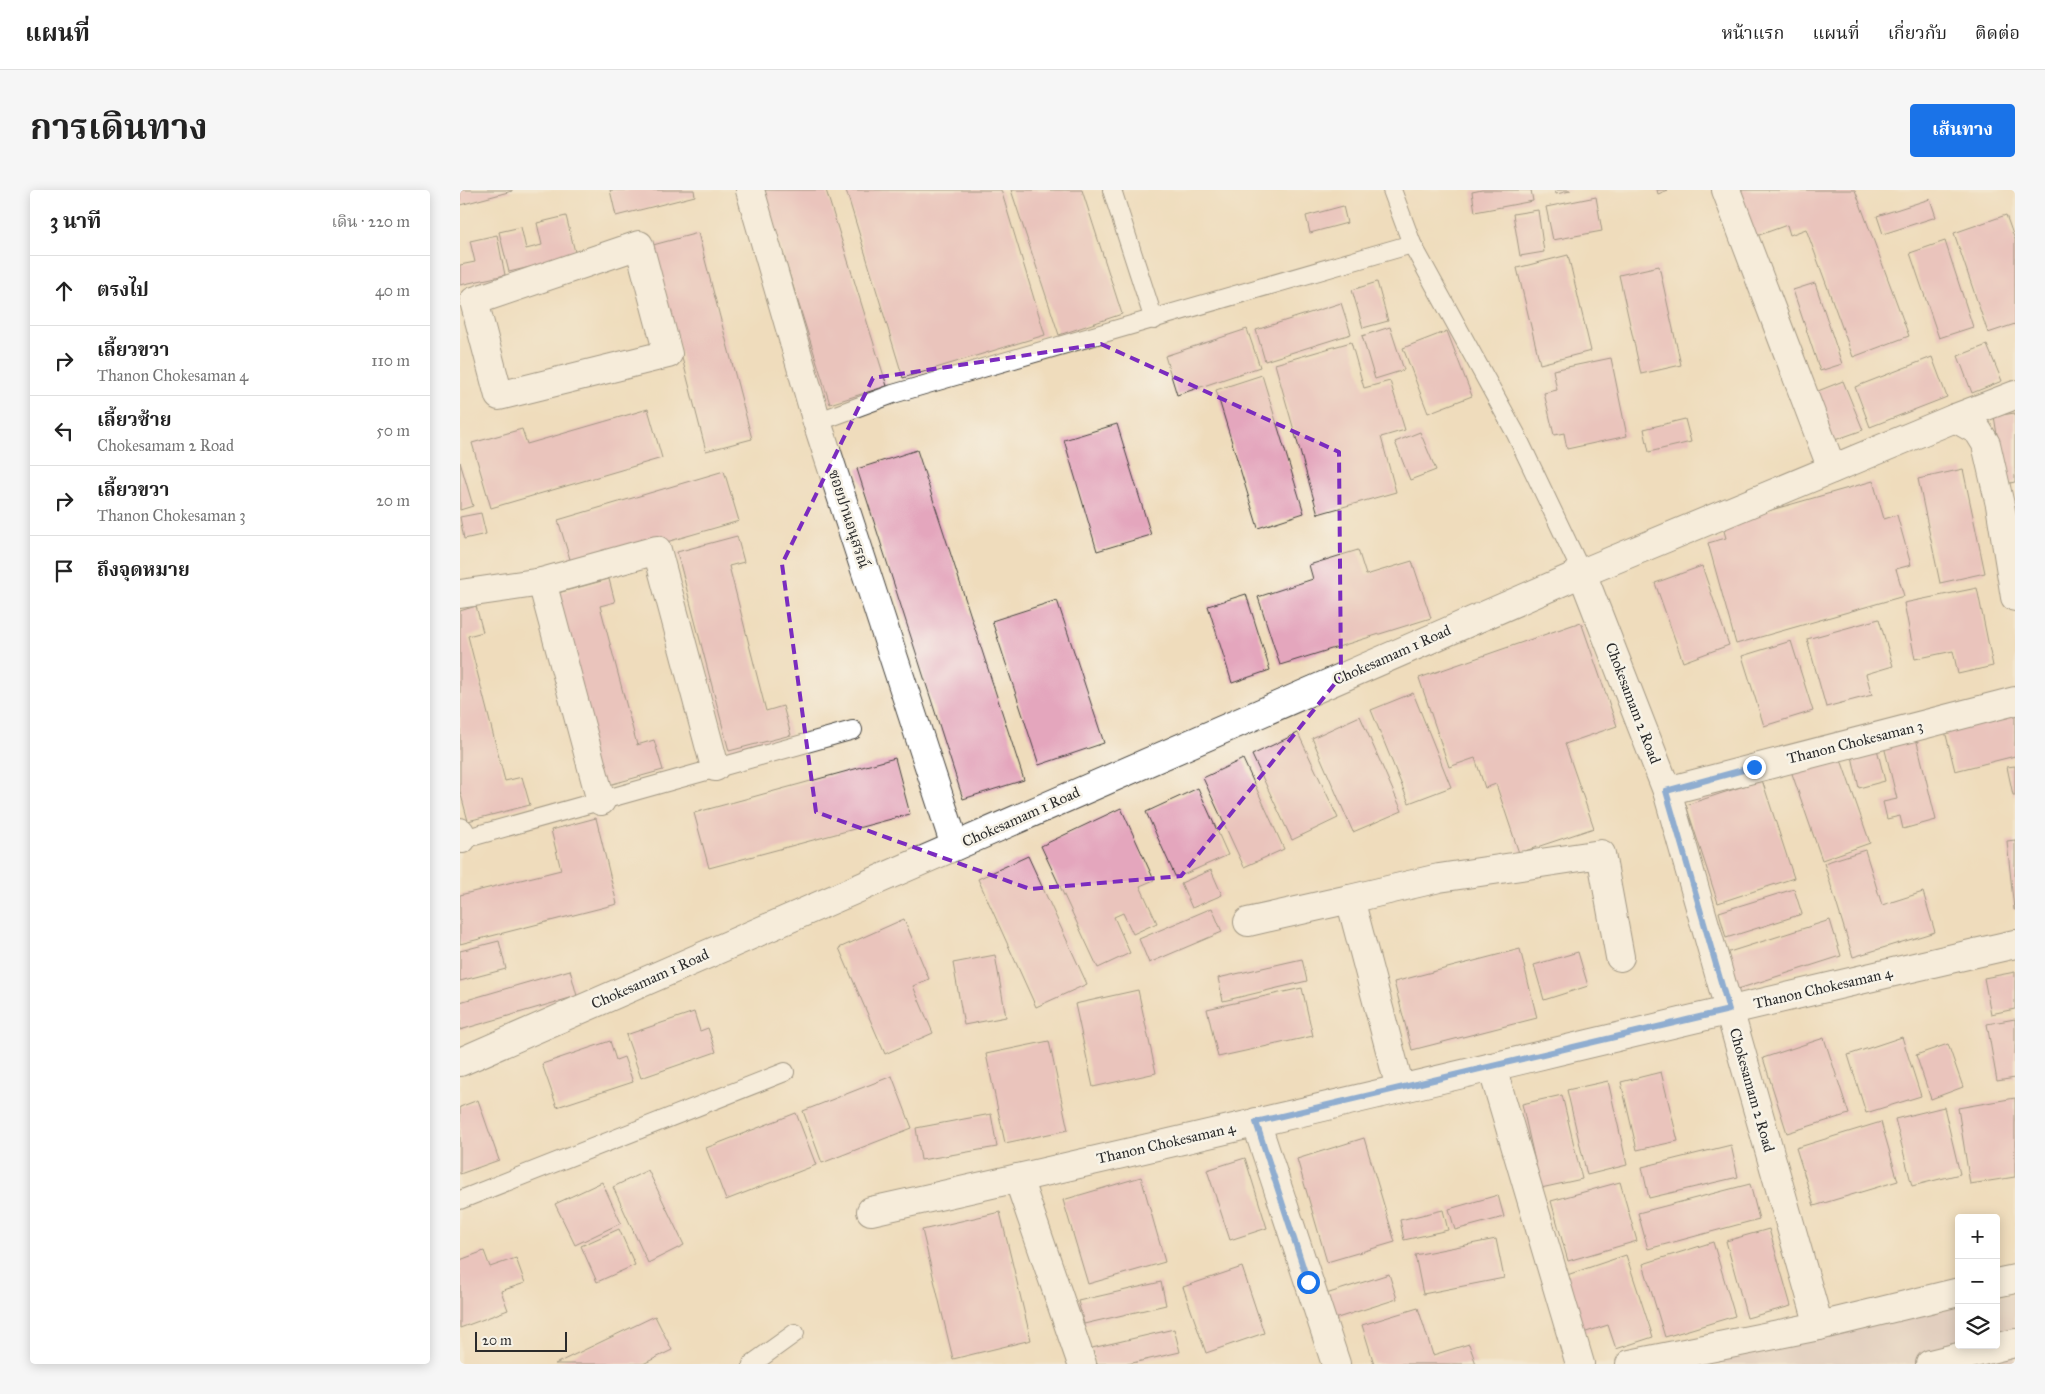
<!DOCTYPE html>
<html lang="th">
<meta charset="utf-8">
<style>
:root{--surface:#fff;--page:#f6f6f6;--text:#222;--muted:#767676;--line:#e0e0e0;--accent:#1a73e8}
body{margin:0;font-family:"IM FELL Great Primer","Noto Serif Thai",serif;background:var(--page);color:var(--text)}
.controls{position:absolute;right:15px;bottom:15px;display:grid;overflow:hidden;border-radius:5px;box-shadow:0 2px 12px #0003}
.controls button{width:45px;height:45px;display:grid;place-items:center;padding:0;border:0;border-bottom:1px solid var(--line);background:var(--surface);color:var(--text);font:25px sans-serif}
.scale{position:absolute;left:15px;bottom:12px;width:92px;box-sizing:border-box;padding-left:5px;border:2px solid #2b2b2b;border-top:0;font-size:14px;line-height:18px;white-space:nowrap;color:#2b2b2b;-webkit-text-stroke:4px #f7f3e8;paint-order:stroke}
.stop{position:absolute;width:15px;height:15px;margin:-11px;border:4px solid #1a73e8;border-radius:50%;background:#fff}
.stop.end{background:#1a73e8;border-color:#fff;box-shadow:0 1px 5px #0008}
.list{margin:0;padding:0;list-style:none}
h2{display:flex;justify-content:space-between;align-items:center;height:65px;margin:0;padding:0 20px;font-size:21px}
h2 small{font-size:16px;font-weight:400;color:var(--muted)}
.list li{display:grid;grid-template-columns:32px 1fr auto;gap:15px;align-items:center;box-sizing:border-box;height:70px;padding:0 20px;border-top:1px solid var(--line)}
.list b{display:block;font-size:19px;white-space:nowrap}
.list p{margin:0;font-size:16px;white-space:nowrap;color:var(--muted)}
.list em{font-size:16px;font-style:normal;color:var(--muted)}
.icon{flex:none;width:28px;height:28px;fill:none;stroke:currentColor;stroke-width:2;stroke-linecap:round;stroke-linejoin:round}
.map{position:relative;flex:none;width:1555px;height:1174px;overflow:hidden;border-radius:5px}
header{display:flex;align-items:center;gap:30px;box-sizing:border-box;height:70px;padding:0 25px;background:var(--surface);border-bottom:1px solid var(--line)}
header strong{font-size:24px}
nav{display:flex;gap:28px;margin-inline-start:auto;font-size:18px}
.intro{display:flex;align-items:center;justify-content:space-between;box-sizing:border-box;height:120px;padding:0 30px}
h1{margin:0;font-size:35px}
.button{padding:12px 22px;border-radius:5px;background:var(--accent);color:#fff;font-size:18px;font-weight:700}
main{display:flex;gap:30px;padding:0 30px}
aside{flex:1;background:var(--surface);border-radius:5px;box-shadow:0 2px 12px #0003}
.map>svg:first-child{display:block}
</style>
<header>
<strong>แผนที่</strong>
<nav><a>หน้าแรก</a><a>แผนที่</a><a>เกี่ยวกับ</a><a>ติดต่อ</a></nav>
</header>
<div class="intro"><h1>การเดินทาง</h1><a class="button">เส้นทาง</a></div>
<main>
<aside>
<h2>3 นาที<small>เดิน · 220 m</small></h2>
<ul class="list">
<li><svg class="icon" aria-label="ahead" viewBox="0 0 24 24"><path d="M12 20V5M6 11l6-6 6 6"/></svg><div><b>ตรงไป</b></div><em>40 m</em></li>
<li><svg class="icon" aria-label="right" viewBox="0 0 24 24"><path d="M7 20v-9h11M14 6l5 5-5 5"/></svg><div><b>เลี้ยวขวา</b><p>Thanon Chokesaman 4</p></div><em>110 m</em></li>
<li><svg class="icon" aria-label="left" viewBox="0 0 24 24"><path d="M17 20v-9H6M10 6l-5 5 5 5"/></svg><div><b>เลี้ยวซ้าย</b><p>Chokesamam 2 Road</p></div><em>50 m</em></li>
<li><svg class="icon" aria-label="right" viewBox="0 0 24 24"><path d="M7 20v-9h11M14 6l5 5-5 5"/></svg><div><b>เลี้ยวขวา</b><p>Thanon Chokesaman 3</p></div><em>20 m</em></li>
<li><svg class="icon" aria-label="arrive" viewBox="0 0 24 24"><path d="M6 21V4h12l-3 4 3 4H6"/></svg><div><b>ถึงจุดหมาย</b></div></li>
</ul>
</aside>
<div class="map">
<svg width="1555" height="1174" viewBox="0 0 1555 1174">
<rect width="100%" height="100%" fill="#f7f3e8"/>
<filter id="ink" filterUnits="userSpaceOnUse"><feTurbulence type="fractalNoise" baseFrequency=".02" numOctaves="2"/><feDisplacementMap in="SourceGraphic" scale="10" xChannelSelector="R" yChannelSelector="G"/><feConvolveMatrix kernelMatrix="1 2 1 2 8 2 1 2 1" color-interpolation-filters="sRGB"/></filter>
<filter id="wash" filterUnits="userSpaceOnUse"><feTurbulence type="fractalNoise" baseFrequency=".0096" numOctaves="4" result="noise"/><feDisplacementMap in="SourceGraphic" scale="20" xChannelSelector="R" yChannelSelector="G"/><feGaussianBlur stdDeviation="1.12" result="paint"/><feColorMatrix in="noise" values="0 0 0 0 0 0 0 0 0 0 0 0 0 0 0 0 0 1.4 0 .05"/><feComposite in="paint" operator="in"/></filter>
<g filter="url(#wash)">
<rect width="100%" height="100%" fill="#efdcbc"/>
<!-- industrial -->
<polygon fill="#d2bec3" points="1555,1103 1555,1174 1236,1174 1499,1116 1499,1155 1536,1155 1536,1107"/>
<g id="blocks">
<!-- building -->
<g fill="#e4a6bd">
<polygon points="0,0 52,0 52,1 0,15"/>
<polygon points="150,0 234,0 235,6 156,26"/>
<polygon points="303,0 366,0 427,196 370,214"/>
<polygon points="386,0 541,0 585,145 443,188"/>
<polygon points="551,0 622,0 662,124 599,145"/>
<polygon points="1022,0 1071,0 1073,11 1015,22 1012,2"/>
<polygon points="1095,0 1110,0 1110,1 1096,4"/>
<polygon points="1197,0 1208,0 1198,4"/>
<polygon points="1273,0 1395,0 1449,146 1393,167 1346,39 1330,45 1327,35 1291,48"/>
<polygon points="1136,7 1142,41 1093,50 1086,17"/>
<polygon points="1470,9 1476,27 1423,44 1417,26"/>
<polygon points="883,16 887,33 850,43 846,26"/>
<polygon points="1078,20 1084,62 1060,66 1053,24"/>
<polygon points="1546,25 1555,50 1555,134 1528,143 1494,43"/>
<polygon points="106,26 116,66 49,82 39,42 61,37 66,59 82,55 77,33"/>
<polygon points="238,43 292,249 246,261 193,55"/>
<polygon points="37,45 45,85 0,95 0,75 15,72 10,51"/>
<polygon points="1485,51 1513,137 1479,148 1450,63"/>
<polygon points="1108,65 1131,161 1080,174 1057,78"/>
<polygon points="1199,76 1221,175 1181,184 1159,85"/>
<polygon points="917,92 928,131 903,138 892,100"/>
<polygon points="1355,93 1382,174 1360,181 1333,100"/>
<polygon points="881,113 891,144 805,171 796,140"/>
<polygon points="930,137 944,180 915,189 902,146"/>
<polygon points="787,139 800,177 717,205 705,166"/>
<polygon points="987,141 1012,206 968,223 943,158"/>
<polygon points="891,152 904,198 930,191 945,240 921,247 936,302 858,324 815,174"/>
<polygon points="1527,155 1542,191 1512,203 1498,166"/>
<polygon points="1472,167 1487,207 1410,237 1395,197"/>
<polygon points="1151,168 1167,246 1107,259 1104,243 1094,245 1084,203 1097,200 1093,180"/>
<polygon points="802,185 844,323 798,338 756,200"/>
<polygon points="1383,191 1403,240 1372,251 1353,203"/>
<polygon points="188,219 202,268 31,318 12,253 62,239 67,254"/>
<polygon points="1555,223 1555,292 1545,294 1534,226"/>
<polygon points="1225,229 1231,252 1189,262 1184,239"/>
<polygon points="657,234 691,345 637,361 604,250"/>
<polygon points="960,242 976,280 950,290 935,252"/>
<polygon points="457,260 564,590 503,609 397,279"/>
<polygon points="0,272 13,316 0,320"/>
<polygon points="1503,279 1525,383 1480,393 1458,289"/>
<polygon points="264,281 279,331 113,379 98,330"/>
<polygon points="1413,291 1424,329 1437,325 1451,375 1436,379 1444,406 1276,454 1248,353 1266,348 1262,334"/>
<polygon points="21,323 26,344 4,349 0,327"/>
<polygon points="277,346 284,372 269,376 306,521 323,516 331,545 269,561 217,362"/>
<polygon points="898,360 906,385 952,371 971,428 820,475 798,407 853,389 849,375"/>
<polygon points="1242,376 1269,455 1223,472 1195,393"/>
<polygon points="149,389 155,412 140,416 177,555 194,550 203,580 138,598 87,406"/>
<polygon points="1517,398 1533,476 1498,484 1493,461 1455,469 1444,413"/>
<polygon points="786,404 810,480 772,493 748,416"/>
<polygon points="597,410 644,553 579,575 532,431"/>
<polygon points="16,416 23,442 8,446 45,591 62,587 70,615 8,631 0,601 0,421"/>
<polygon points="1419,429 1433,476 1406,484 1412,505 1366,517 1347,449"/>
<polygon points="1121,432 1157,536 1105,554 1134,638 1059,663 1036,594 1025,598 1015,568 989,577 959,488"/>
<polygon points="1331,451 1353,521 1304,536 1282,466"/>
<polygon points="953,503 991,597 949,613 911,520"/>
<polygon points="1555,519 1555,566 1495,581 1484,537"/>
<polygon points="900,526 942,621 893,642 852,548"/>
<polygon points="838,543 878,628 832,650 792,565"/>
<polygon points="1455,544 1476,630 1443,639 1440,626 1427,629 1423,612 1437,609 1423,552"/>
<polygon points="1415,551 1425,591 1399,598 1390,557"/>
<polygon points="1378,561 1410,653 1362,670 1330,578"/>
<polygon points="435,568 450,624 249,678 234,623"/>
<polygon points="783,569 824,659 784,677 743,588"/>
<polygon points="1555,576 1555,605 1553,605 1547,577"/>
<polygon points="1302,590 1334,688 1258,713 1226,615"/>
<polygon points="738,598 768,665 716,688 686,622"/>
<polygon points="661,618 694,690 680,696 697,733 673,744 663,723 654,727 670,763 638,778 581,656"/>
<polygon points="136,628 157,714 0,754 0,705 101,680 91,640"/>
<polygon points="1555,650 1555,720 1554,720 1547,651"/>
<polygon points="1405,660 1422,715 1463,702 1475,742 1393,767 1364,673"/>
<polygon points="568,666 627,794 576,817 518,689"/>
<polygon points="751,680 762,705 732,718 721,693"/>
<polygon points="1334,699 1342,724 1266,748 1259,722"/>
<polygon points="752,718 762,742 689,773 679,749"/>
<polygon points="444,729 469,789 453,796 473,843 425,864 379,758"/>
<polygon points="1370,730 1381,766 1278,799 1266,763"/>
<polygon points="39,751 46,779 0,791 0,761"/>
<polygon points="1060,759 1077,828 952,860 934,792"/>
<polygon points="1118,762 1128,796 1084,810 1074,775"/>
<polygon points="535,765 546,827 504,835 493,773"/>
<polygon points="842,769 847,791 763,811 758,788"/>
<polygon points="110,780 117,806 0,840 0,812"/>
<polygon points="1555,782 1555,819 1531,824 1524,788"/>
<polygon points="842,798 853,846 758,867 747,819"/>
<polygon points="678,800 696,883 633,897 615,814"/>
<polygon points="234,822 240,841 248,838 256,862 181,888 166,845"/>
<polygon points="1555,829 1555,888 1537,891 1527,834"/>
<polygon points="1442,847 1461,906 1406,923 1388,865"/>
<polygon points="1364,848 1389,924 1327,943 1303,868"/>
<polygon points="150,851 156,870 164,867 173,892 97,917 82,874"/>
<polygon points="589,851 608,940 545,953 526,864"/>
<polygon points="1488,854 1503,897 1471,909 1456,865"/>
<polygon points="1201,882 1218,951 1177,960 1161,892"/>
<polygon points="432,886 452,938 362,973 343,921"/>
<polygon points="1148,891 1167,975 1127,985 1107,900"/>
<polygon points="1102,905 1122,989 1081,998 1062,914"/>
<polygon points="1555,908 1555,987 1510,994 1498,918"/>
<polygon points="18,910 39,970 0,984 0,917"/>
<polygon points="1484,917 1500,984 1452,996 1435,929"/>
<polygon points="336,923 356,975 266,1010 246,958"/>
<polygon points="531,924 537,957 461,970 456,938"/>
<polygon points="1421,932 1438,991 1354,1016 1336,958"/>
<polygon points="904,948 935,1052 867,1072 837,969"/>
<polygon points="1271,955 1278,987 1189,1008 1182,977"/>
<polygon points="785,968 807,1038 770,1050 747,980"/>
<polygon points="188,980 224,1055 188,1073 153,997"/>
<polygon points="681,987 705,1072 628,1094 603,1010"/>
<polygon points="142,992 161,1033 115,1055 95,1014"/>
<polygon points="1160,992 1177,1051 1108,1071 1091,1011"/>
<polygon points="1290,994 1299,1029 1188,1059 1178,1023"/>
<polygon points="1038,1005 1044,1027 995,1040 989,1019"/>
<polygon points="983,1020 988,1040 944,1050 940,1030"/>
<polygon points="540,1022 571,1150 493,1169 462,1040"/>
<polygon points="159,1039 175,1075 137,1092 121,1056"/>
<polygon points="1309,1039 1331,1116 1287,1128 1266,1051"/>
<polygon points="1036,1049 1044,1088 963,1104 955,1065"/>
<polygon points="1253,1052 1275,1126 1205,1147 1183,1074"/>
<polygon points="24,1061 30,1077 56,1068 65,1093 41,1101 48,1120 0,1138 0,1070"/>
<polygon points="1166,1065 1193,1147 1156,1159 1148,1135 1123,1143 1104,1086"/>
<polygon points="782,1077 804,1143 746,1163 723,1097"/>
<polygon points="929,1084 937,1109 871,1130 863,1105"/>
<polygon points="701,1092 706,1115 624,1134 618,1111"/>
<polygon points="958,1118 973,1165 1009,1154 1016,1174 914,1174 902,1135"/>
<polygon points="195,1126 212,1160 183,1174 95,1174"/>
<polygon points="714,1139 720,1162 668,1174 635,1174 632,1158"/>
</g>
</g>
</g>
<g filter="url(#ink)">
<use href="#blocks" fill-opacity="0" stroke="#484641" stroke-width="1"/>
<g fill="none" stroke-linecap="round" stroke-linejoin="round">
<!-- service casing -->
<g stroke="#484641" stroke-width="20">
<g id="service">
<polyline points="652,0 694,130"/>
<polyline points="932,0 952,54 1056,244 1122,383"/>
<polyline points="357,232 433,204 952,54"/>
<polyline points="0,650 393,540"/>
<polyline points="0,1010 325,882"/>
<polyline points="292,1174 335,1143"/>
</g>
</g>
<!-- minor casing -->
<g stroke="#484641" stroke-width="30">
<g id="minor">
<polyline points="1266,0 1372,279"/>
<polygon points="179,55 208,164 39,206 14,111"/>
<polyline points="1495,228 1518,241 1526,254 1540,315 1555,407"/>
<polyline points="1122,383 1495,228 1555,205"/>
<polyline points="82,392 141,611"/>
<polyline points="0,404 82,392 197,360 255,577"/>
<polyline points="1207,601 1555,511"/>
<polyline points="0,642 2,649"/>
<polyline points="890,709 979,688 1141,664 1160,767"/>
<polyline points="788,732 890,709 940,898"/>
<polyline points="1032,877 1120,1174"/>
<polyline points="796,932 876,1174"/>
<polyline points="558,988 622,1174"/>
<path d="M 411,1021 C 793,937 1173,841 1555,754"/>
<polyline points="1170,1174 1359,1136"/>
<polyline points="1470,1174 1555,1153"/>
</g>
</g>
<!-- tertiary casing -->
<g stroke="#484641" stroke-width="30">
<g id="tertiary">
<polyline points="290,0 357,232 495,656"/>
<polyline points="0,872 1122,383 1207,601 1359,1136 1499,1102"/>
<polyline points="1536,1093 1555,1089"/>
</g>
</g>
<!-- service -->
<use href="#service" stroke="#fff" stroke-width="18"/>
<!-- minor -->
<use href="#minor" stroke="#fff" stroke-width="28"/>
<!-- tertiary -->
<use href="#tertiary" stroke="#fff" stroke-width="28"/>
</g>
</g>
<g fill="none" stroke-linecap="round" stroke-linejoin="round" filter="url(#ink)">
<!-- route -->
<polyline stroke="#1a73e8" stroke-width="6" points="848,1092 796,932 1269,820 1206,601 1294,577"/>
</g>
<!-- marked area -->
<path d="M0 0H1555V1174H0ZM 641,154 L 879,262 L 881,486 L 721,686 L 570,699 L 356,622 L 322,374 L 413,188 Z" fill="#efdcbc" fill-opacity=".55" fill-rule="evenodd"/>
<path fill="none" stroke="#7b2cbf" stroke-width="4" stroke-dasharray="10 6" stroke-linejoin="round" d="M 641,154 L 879,262 L 881,486 L 721,686 L 570,699 L 356,622 L 322,374 L 413,188 Z"/>
<g text-anchor="middle" stroke-width="5" stroke-linejoin="round" paint-order="stroke">
<!-- street labels -->
<g font-size="15" fill="#2b2b2b" stroke="#f7f3e8">
<text transform="translate(389 329) rotate(72)" y="5">ซอยปานอนุสรณ์</text>
<text transform="translate(932 465) rotate(-24)" y="5">Chokesamam 1 Road</text>
<text transform="translate(1173 513) rotate(69)" y="5">Chokesamam 2 Road</text>
<text transform="translate(1395 552) rotate(-14)" y="5">Thanon Chokesaman 3</text>
<text transform="translate(561 627) rotate(-24)" y="5">Chokesamam 1 Road</text>
<text transform="translate(190 789) rotate(-24)" y="5">Chokesamam 1 Road</text>
<text transform="translate(1363 798) rotate(-13)" y="5">Thanon Chokesaman 4</text>
<text transform="translate(1292 900) rotate(74)" y="5">Chokesamam 2 Road</text>
<text transform="translate(706 953) rotate(-13)" y="5">Thanon Chokesaman 4</text>
</g>
</g>
</svg>
<div class="controls">
<button>+</button>
<button>−</button>
<button><svg class="icon" aria-label="layers" viewBox="0 0 24 24"><path d="M12 4l9 5-9 5-9-5zM3 14l9 5 9-5"/></svg></button>
</div>
<div class="scale">20 m</div>
<div class="stop" style="left:848px;top:1092px"></div>
<div class="stop end" style="left:1294px;top:577px"></div>
</div>
</main>
